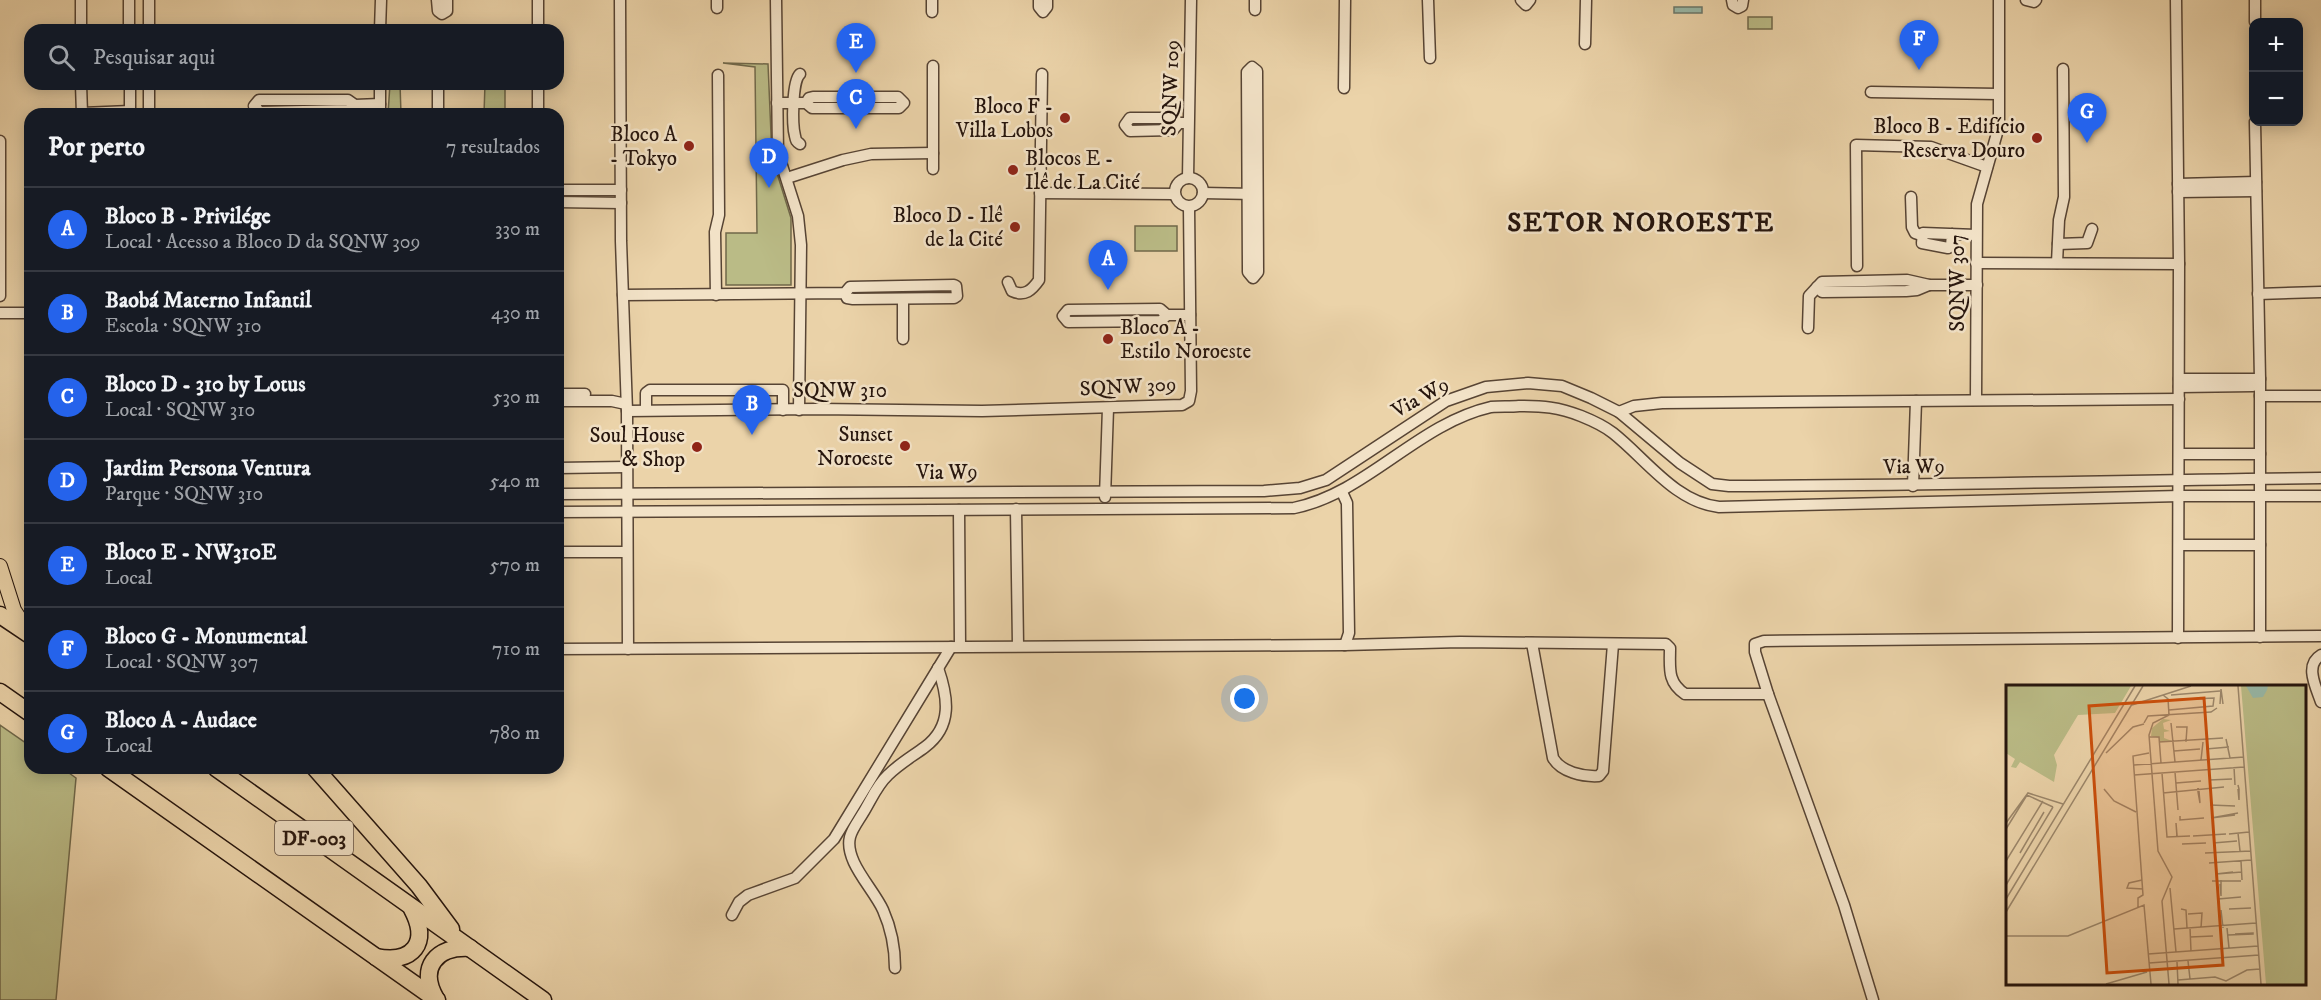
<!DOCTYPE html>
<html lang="pt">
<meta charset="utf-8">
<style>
:root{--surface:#171b24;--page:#20242c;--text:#f1f3f6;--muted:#9ea1a6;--line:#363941;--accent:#2563eb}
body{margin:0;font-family:"IM FELL DW Pica",serif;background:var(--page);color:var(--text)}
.controls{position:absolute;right:18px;top:18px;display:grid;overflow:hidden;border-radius:12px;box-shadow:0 3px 15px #0003}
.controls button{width:54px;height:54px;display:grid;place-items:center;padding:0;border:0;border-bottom:2px solid var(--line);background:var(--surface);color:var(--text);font:30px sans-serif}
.you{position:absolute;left:1245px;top:699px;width:21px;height:21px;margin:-15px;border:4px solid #fff;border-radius:50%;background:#1a73e8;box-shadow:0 0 0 9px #1a73e833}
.badge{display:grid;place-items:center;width:39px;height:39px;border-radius:50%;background:var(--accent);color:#fff;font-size:20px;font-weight:700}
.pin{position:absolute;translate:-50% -50px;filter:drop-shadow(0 2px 3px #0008)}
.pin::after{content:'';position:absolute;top:32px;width:21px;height:18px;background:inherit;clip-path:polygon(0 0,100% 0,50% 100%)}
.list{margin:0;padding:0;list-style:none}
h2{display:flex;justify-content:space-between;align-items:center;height:78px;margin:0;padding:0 24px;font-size:26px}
h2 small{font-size:20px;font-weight:400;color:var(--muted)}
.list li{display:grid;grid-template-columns:39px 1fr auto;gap:18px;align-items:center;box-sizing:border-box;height:84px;padding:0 24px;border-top:2px solid var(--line)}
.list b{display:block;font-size:22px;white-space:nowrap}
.list p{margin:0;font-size:20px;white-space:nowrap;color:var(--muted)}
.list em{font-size:20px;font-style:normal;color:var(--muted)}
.icon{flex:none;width:33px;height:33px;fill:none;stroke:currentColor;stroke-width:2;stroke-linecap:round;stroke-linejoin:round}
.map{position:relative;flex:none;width:2321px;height:1000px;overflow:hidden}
.search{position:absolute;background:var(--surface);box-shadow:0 3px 15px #0003;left:24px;top:24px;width:540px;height:66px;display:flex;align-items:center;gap:15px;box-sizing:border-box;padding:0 21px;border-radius:18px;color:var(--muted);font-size:22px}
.panel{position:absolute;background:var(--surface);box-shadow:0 3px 15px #0003;left:24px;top:108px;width:540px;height:666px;border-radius:18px}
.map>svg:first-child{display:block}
</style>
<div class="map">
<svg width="2321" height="1000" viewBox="0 0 2321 1000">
<rect width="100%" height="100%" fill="#ebd3a9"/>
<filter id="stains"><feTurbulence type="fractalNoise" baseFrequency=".00333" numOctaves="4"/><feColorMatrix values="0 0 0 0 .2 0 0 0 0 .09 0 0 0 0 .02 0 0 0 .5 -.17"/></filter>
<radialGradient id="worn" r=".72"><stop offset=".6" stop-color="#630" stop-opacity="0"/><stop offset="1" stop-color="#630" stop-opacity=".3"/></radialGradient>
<!-- green -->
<g fill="#babb86" stroke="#70684a" stroke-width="1.5">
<rect x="1748" y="17" width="24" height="12"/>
<polygon points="723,63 768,64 772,157 791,218 791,285 726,285 726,233 757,233 755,67"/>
<polygon points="390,84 400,84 401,114 388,114"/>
<polygon points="485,84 505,84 505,114 484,114"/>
<rect x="1135" y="226" width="42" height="25"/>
<polygon points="0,725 30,746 30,768 62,768 76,778 56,1000 0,1000"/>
</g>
<!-- water -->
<rect fill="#98b8a7" stroke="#6a7769" stroke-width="1.5" x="1674" y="7" width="28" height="6"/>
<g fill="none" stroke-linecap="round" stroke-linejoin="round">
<!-- minor casing -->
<g stroke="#574434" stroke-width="13">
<g id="minor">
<polyline points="81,0 81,30"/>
<polyline points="129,0 129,30"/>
<polyline points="149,0 149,30"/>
<polyline points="437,0 438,11 442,14 447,11 447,0"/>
<polyline points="538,0 538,30"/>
<polyline points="620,0 621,241 627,411 628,649"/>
<polyline points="776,0 778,153 798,216 801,245 799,410"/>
<polyline points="932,0 932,12"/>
<polyline points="1039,0 1039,7 1043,12 1047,7 1047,0"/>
<polyline points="1428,0 1430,58"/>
<polyline points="1521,0 1526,5 1530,0"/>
<polyline points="1732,0 1733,5 1738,8 1742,6 1743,0"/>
<polyline points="2026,0 2034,2 2036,0"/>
<polyline points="2176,0 2179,264 2178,638"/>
<polyline points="717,8 717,0"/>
<polyline points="1255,10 1255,0"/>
<polyline points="2255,22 2255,0"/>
<polyline points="380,30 381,0"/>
<polyline points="1585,44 1586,0"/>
<polyline points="933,66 933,169"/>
<polygon points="1252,67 1257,71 1258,272 1253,278 1248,272 1247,72"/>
<path d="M 800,74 C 792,81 792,125 795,136 C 796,141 796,141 800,144"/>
<polyline points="81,84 82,114"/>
<polyline points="130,84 130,114"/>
<polyline points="149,84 149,114"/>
<polyline points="438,84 438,114"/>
<polyline points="1344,88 1345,0"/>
<polyline points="1871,92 1998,94"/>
<polyline points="777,103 806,103 812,108 899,108 904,103 898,97 813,97 809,98 806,103"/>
<polyline points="355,105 348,100 259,100 254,106 260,112 348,110 355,105 380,104"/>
<polyline points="82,113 130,111"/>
<polyline points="380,114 380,84"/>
<polyline points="538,114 538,84"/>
<polyline points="2255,122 2260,379 2260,637"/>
<polyline points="1179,123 1173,130 1130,131 1125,125 1130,118 1173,118 1179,123 1188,123"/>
<polyline points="0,141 0,296"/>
<circle cx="1189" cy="192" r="14"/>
<polyline points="787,178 843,160 871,154 933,153"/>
<polyline points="1188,178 1191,0"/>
<polyline points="2178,184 2256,182"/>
<polyline points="558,190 621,190"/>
<polyline points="2178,192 2256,191"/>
<polyline points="1040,193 1174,194"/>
<polyline points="1203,193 1254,194"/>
<polyline points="1911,197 1912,227 1915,233 1921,235"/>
<polyline points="558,202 621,203"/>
<polyline points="1952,234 1951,246 1948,248 1922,243 1923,233 1976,235"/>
<polyline points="2058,244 2087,243 2092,229"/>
<polyline points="1976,263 2179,264"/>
<polyline points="2057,263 2059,220 2064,197 2063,69"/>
<polyline points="1857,266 1856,145 1931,147 1987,167"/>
<path d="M 1008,282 L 1012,291 C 1025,297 1032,290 1039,280 L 1042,74"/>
<polyline points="1817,287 1822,292 1906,291 1917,290 1929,285"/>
<polyline points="2258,294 2321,292"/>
<polyline points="623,295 845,293 847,298 853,299 954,298 957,296 956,286 954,285 850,287 845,293"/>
<polyline points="716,295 715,232 719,215 718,75"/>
<polyline points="903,299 903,339"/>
<polyline points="0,313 30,313"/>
<polyline points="1167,315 1161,321 1068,322 1063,316 1068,310 1160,309 1167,315 1190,315"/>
<polyline points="1808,328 1809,296 1822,282 1907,280 1929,285 1977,285"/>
<polyline points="2179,379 2260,379"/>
<polyline points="2179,387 2253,386"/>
<polyline points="558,394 585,394"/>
<polyline points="2260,396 2321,396"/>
<polyline points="1976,399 1977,204 1999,126 1999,0"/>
<polyline points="558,401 612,401 626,404"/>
<polyline points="646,410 646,393 650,390 783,390 783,410"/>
<polyline points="627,411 818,409 982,411 1182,405 1189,401 1191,391 1189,207"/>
<polyline points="1619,412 1634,406 1662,403 2179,399"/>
<polyline points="2179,454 2260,454"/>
<polyline points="558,468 626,467"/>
<polyline points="1913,486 1916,401"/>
<polyline points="1342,492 1347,503 1349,633 1345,645"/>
<path d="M 558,494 L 1264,491 L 1300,488 L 1326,480 L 1446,401 L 1486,387 L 1528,383 L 1562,386 L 1591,398 L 1619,412 L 1680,463 L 1712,484 L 1729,486 C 1927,486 2124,480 2321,478"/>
<polyline points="1105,497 1108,408"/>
<polyline points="1016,509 1018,645"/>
<polyline points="959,510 960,646"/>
<path d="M 558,512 L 1294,508 C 1367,493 1417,424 1491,407 C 1500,406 1510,407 1519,406 C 1543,406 1558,407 1581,416 C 1591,420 1604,426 1613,433 C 1646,459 1675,502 1719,507 L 2180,496 L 2321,496"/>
<polyline points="2179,545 2260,545"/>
<polyline points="558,552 627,552"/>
<path d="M 1532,643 L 1553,758 C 1561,772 1583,777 1599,776 L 1603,771 L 1613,644"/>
<path d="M 558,649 L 1345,645 L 1460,642 L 1666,644 L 1670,648 C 1670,668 1667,682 1685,694 L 1768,694"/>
<path d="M 2321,655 C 2304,665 2316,687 2321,702"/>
<polyline points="732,915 739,902 748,895 795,878 834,839 951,647"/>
<path d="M 895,968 C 895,948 891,928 883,910 C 873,888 844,861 850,837 C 852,829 859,820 863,813 C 871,800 877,785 888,775 C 899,764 913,756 925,747 C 953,726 948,697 938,668"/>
<polyline points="1873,1000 1844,905 1768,694 1755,652 1755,644 1764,641 2321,636"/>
</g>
</g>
<!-- major casing -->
<g stroke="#26150d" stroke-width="16">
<polyline id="major" points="0,566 14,610 29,633"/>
</g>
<!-- highway casing -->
<g stroke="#26150d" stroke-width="19">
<g id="highway">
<polyline points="0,615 30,635"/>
<polyline points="0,692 30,713"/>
<polyline points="108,768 437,1000"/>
<polyline points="216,768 543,1000"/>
<polyline points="315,768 419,886 451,929"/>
<path d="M 376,957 C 413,964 430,943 412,909"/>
<path d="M 436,999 C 418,968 436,946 470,948"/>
</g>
</g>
<!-- minor -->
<use href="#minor" stroke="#f2e2c7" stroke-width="10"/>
<!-- major -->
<use href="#major" stroke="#ebd3a9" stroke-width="14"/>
<!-- highway -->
<use href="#highway" stroke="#ebd3a9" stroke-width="16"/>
</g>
<!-- markers -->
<g fill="#8f2418" stroke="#f2e2c7" stroke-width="2">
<circle cx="1065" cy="118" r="6"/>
<circle cx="2037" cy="138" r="6"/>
<circle cx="689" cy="146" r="6"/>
<circle cx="1013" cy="170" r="6"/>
<circle cx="1015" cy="227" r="6"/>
<circle cx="1108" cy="339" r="6"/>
<circle cx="905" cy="446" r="6"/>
<circle cx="697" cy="447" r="6"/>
</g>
<g text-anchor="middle" stroke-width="5" stroke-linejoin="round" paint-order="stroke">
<!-- shield labels -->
<rect fill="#f2e2c7" stroke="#635245" stroke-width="1.5" x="275" y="821" width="78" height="34" rx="4.5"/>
<g font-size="20" font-weight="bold" fill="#26150d">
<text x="314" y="845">DF-003</text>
</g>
<!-- street labels -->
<g font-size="21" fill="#26150d" stroke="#f2e2c7">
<text transform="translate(1170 88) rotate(-88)" y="7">SQNW 109</text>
<text transform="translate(1957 283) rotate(-90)" y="7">SQNW 307</text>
<text transform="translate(1128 386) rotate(-3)" y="7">SQNW 309</text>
<text x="840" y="397">SQNW 310</text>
<text transform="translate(1420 397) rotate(-29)" y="7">Via W9</text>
<text transform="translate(1914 466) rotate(-1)" y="7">Via W9</text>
<text x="947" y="479">Via W9</text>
</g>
<!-- poi labels -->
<g font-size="21" fill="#26150d" stroke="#f2e2c7" text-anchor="end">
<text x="1053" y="113">Bloco F -<tspan x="1053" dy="24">Villa Lobos</tspan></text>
<text x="2025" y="133">Bloco B - Edifício<tspan x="2025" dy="24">Reserva Douro</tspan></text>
<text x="677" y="141">Bloco A<tspan x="677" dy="24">- Tokyo</tspan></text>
<text x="1025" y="165" text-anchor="start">Blocos E -<tspan x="1025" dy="24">Ilê de La Cité</tspan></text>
<text x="1003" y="222">Bloco D - Ilê<tspan x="1003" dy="24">de la Cité</tspan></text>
<text x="1120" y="334" text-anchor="start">Bloco A -<tspan x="1120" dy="24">Estilo Noroeste</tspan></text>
<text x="893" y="441">Sunset<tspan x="893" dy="24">Noroeste</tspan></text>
<text x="685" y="442">Soul House<tspan x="685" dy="24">&amp; Shop</tspan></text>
</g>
<!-- district labels -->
<g font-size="27" font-weight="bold" letter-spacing="1.5" fill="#26150d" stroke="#f2e2c7">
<text x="1641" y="231">SETOR NOROESTE</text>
</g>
</g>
<!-- overview -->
<g transform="translate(2006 685)">
<rect width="300" height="300" fill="#ebd3a9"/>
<path d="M 0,1 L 125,1 L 109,28 L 72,30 L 48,70 L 51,80 L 48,97 L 14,77 L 10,83 L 5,82 L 9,74 L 0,68 ZM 235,1 L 299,1 L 300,4 L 300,299 L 260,299 ZM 157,34 L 165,35 L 157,38 L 158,44 L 164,46 L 158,47 L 158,53 L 166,56 L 154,57 L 153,53 L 145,51 L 146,43 Z" fill="#babb86"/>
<path d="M 240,1 L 262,1 L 261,5 L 257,12 L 247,13 Z" fill="#98b8a7"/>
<path fill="none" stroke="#9c876b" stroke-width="1.5" d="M 232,1 L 255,299M 157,10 L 162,14 L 163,30 L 147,38 L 143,50 L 152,166 L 166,192 L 156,216 L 163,299M 165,10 L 214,6M 162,15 L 208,13 L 207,21 L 163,25M 214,19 L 215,4 L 217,19M 126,20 L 185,1M 138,38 L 142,31 L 205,27 L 211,23M 165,38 L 169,77M 170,42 L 181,42 L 180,57M 143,52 L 153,52 L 155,78M 220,54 L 224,73M 153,57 L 217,53M 200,64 L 223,62M 168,66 L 194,64M 100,68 L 127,42 L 138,39M 195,75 L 197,57M 128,80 L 238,72M 228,82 L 229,100M 169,87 L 172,125 L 171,112M 156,88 L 161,152 L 184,151M 128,90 L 238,82M 203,95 L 226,94M 170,98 L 195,96M 232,100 L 233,104 L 233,115 L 232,104M 192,103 L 192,107 L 194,118 L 193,106M 98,104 L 108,116 L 130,127M 157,108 L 218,102M 204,120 L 229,121M 229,130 L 205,133 L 232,128M 174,131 L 174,135 L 198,133M 0,138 L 22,108 L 57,119M 0,144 L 21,110 L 47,122M 232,148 L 234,166M 223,149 L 243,147M 171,150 L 170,138 L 171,152M 187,151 L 220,149M 207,158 L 231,156M 176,159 L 200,158M 14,168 L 38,127M 199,168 L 245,166M 0,176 L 37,116M 235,176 L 236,195M 203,178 L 245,175M 227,187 L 210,189 L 236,187M 136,195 L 123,198 L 121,203 L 137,204M 206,196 L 235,196M 214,199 L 215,211 L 215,195M 0,200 L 47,122M 164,203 L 170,267M 0,214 L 129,1M 212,214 L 235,212M 132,222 L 132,213 L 137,210 L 127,71 L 143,68M 175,224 L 180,225 L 181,243M 223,224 L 245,223M 215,225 L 217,243M 0,227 L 137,1M 182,229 L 196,228 L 195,243M 184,243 L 185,266M 221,243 L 223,263M 168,244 L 250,238M 222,250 L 247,249 L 247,248 L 229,249M 0,251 L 62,251 L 138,220 L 145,299M 184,252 L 207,251M 142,269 L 252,261M 182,276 L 184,294M 171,277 L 172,299M 143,278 L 253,270M 172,295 L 209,292 L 220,296 L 241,285 L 254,284M 100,299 L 141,287 L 135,286"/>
<path fill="#cb4f0c" fill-opacity="0.15" stroke="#cb4f0c" stroke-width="3" d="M 198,13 L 217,280 L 101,288 L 83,21 Z"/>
<rect width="300" height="300" fill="none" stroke="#26150d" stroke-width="3"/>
</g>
<rect width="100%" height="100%" filter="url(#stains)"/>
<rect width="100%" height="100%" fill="url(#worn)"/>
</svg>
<div class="controls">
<button>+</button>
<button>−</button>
</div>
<div class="you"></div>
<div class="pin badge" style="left:1108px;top:290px">A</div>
<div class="pin badge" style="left:752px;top:435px">B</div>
<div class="pin badge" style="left:856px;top:129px">C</div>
<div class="pin badge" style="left:769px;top:188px">D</div>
<div class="pin badge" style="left:856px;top:73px">E</div>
<div class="pin badge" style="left:1919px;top:70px">F</div>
<div class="pin badge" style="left:2087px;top:143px">G</div>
<div class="search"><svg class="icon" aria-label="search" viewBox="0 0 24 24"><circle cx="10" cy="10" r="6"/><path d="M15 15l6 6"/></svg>Pesquisar aqui</div>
<section class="panel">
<h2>Por perto<small>7 resultados</small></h2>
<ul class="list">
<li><span class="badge">A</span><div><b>Bloco B - Privilége</b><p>Local · Acesso a Bloco D da SQNW 309</p></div><em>330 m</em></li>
<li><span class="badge">B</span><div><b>Baobá Materno Infantil</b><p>Escola · SQNW 310</p></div><em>430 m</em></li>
<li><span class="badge">C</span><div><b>Bloco D - 310 by Lotus</b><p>Local · SQNW 310</p></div><em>530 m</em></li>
<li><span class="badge">D</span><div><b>Jardim Persona Ventura</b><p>Parque · SQNW 310</p></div><em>540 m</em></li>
<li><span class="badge">E</span><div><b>Bloco E - NW310E</b><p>Local</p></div><em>570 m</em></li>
<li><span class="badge">F</span><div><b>Bloco G - Monumental</b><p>Local · SQNW 307</p></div><em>710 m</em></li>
<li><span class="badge">G</span><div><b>Bloco A - Audace</b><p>Local</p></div><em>780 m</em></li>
</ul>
</section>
</div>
